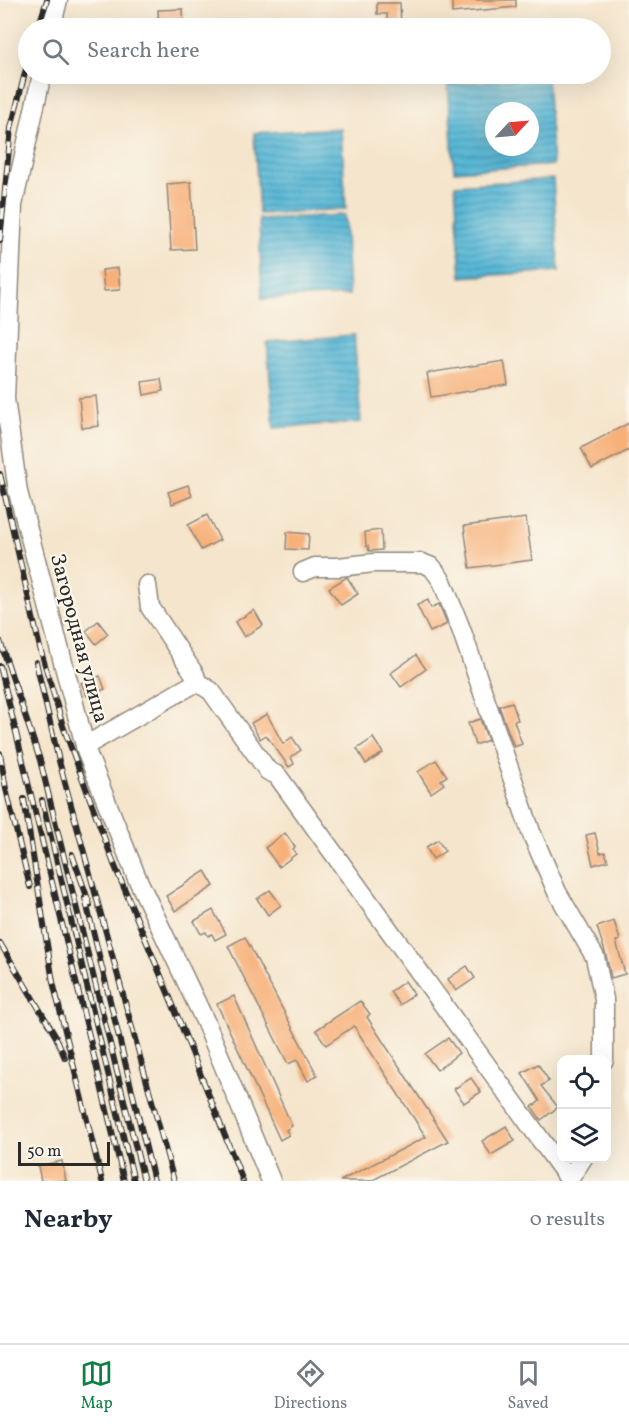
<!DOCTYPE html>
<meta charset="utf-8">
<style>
:root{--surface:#fff;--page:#f2f2f3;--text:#1f2937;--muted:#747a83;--line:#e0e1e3;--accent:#0b8043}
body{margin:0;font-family:Vollkorn,serif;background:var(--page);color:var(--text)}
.controls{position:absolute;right:18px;bottom:18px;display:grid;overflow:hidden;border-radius:12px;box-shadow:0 6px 24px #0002}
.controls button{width:54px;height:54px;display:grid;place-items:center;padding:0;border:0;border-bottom:2px solid var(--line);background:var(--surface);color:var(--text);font:30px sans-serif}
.compass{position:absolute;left:485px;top:102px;width:54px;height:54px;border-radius:50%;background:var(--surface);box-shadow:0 6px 24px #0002;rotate:64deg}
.scale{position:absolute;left:18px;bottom:15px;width:92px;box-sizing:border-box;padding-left:6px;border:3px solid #2b2b2b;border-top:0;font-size:16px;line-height:21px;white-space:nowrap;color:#2b2b2b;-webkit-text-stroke:4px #fbf7ec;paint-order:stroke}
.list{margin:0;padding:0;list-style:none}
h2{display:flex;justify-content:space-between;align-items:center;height:78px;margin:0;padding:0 24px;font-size:26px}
h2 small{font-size:20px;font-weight:400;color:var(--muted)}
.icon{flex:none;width:33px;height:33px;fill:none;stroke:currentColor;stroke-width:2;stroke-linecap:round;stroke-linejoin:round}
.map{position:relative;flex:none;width:629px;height:1181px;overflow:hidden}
.search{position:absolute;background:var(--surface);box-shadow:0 6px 24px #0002;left:18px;right:18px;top:18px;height:66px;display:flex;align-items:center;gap:15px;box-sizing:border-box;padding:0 21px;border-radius:33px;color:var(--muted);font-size:22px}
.sheet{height:162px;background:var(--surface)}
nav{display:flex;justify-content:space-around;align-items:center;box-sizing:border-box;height:84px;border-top:2px solid var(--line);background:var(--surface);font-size:16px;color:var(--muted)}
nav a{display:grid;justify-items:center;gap:3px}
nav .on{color:var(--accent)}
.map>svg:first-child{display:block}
</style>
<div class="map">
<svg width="629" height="1181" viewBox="0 0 629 1181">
<defs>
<pattern id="water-rules" width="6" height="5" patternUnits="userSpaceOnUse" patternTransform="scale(1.5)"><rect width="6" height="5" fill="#58b7d6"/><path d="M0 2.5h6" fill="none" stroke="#4995ae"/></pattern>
</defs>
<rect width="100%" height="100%" fill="#fbf7ec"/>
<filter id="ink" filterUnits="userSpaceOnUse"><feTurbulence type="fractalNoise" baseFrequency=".0167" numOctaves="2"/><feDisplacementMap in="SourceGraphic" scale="12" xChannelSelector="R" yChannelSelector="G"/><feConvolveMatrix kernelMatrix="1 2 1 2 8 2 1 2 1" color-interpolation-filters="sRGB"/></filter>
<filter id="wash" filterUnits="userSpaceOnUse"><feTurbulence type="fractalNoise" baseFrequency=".008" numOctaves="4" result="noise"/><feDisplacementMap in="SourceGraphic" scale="24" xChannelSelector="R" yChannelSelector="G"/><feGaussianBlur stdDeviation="1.35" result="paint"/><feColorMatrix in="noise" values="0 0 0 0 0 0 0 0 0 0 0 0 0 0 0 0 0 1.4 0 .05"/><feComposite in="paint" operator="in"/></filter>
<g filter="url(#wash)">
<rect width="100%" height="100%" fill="#f5e5cc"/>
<!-- water -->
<g fill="url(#water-rules)" stroke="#427180" stroke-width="1.5" fill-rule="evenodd">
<path d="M 547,77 L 553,165 L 454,171 L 448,84 ZM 494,111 L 530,111 L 530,147 L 494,147 Z"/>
<polygon points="341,128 346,209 259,214 254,133"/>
<polygon points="553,179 559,271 461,277 455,185"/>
<polygon points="345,215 349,295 262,299 259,219"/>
<polygon points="354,335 361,422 274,428 267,342"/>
</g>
<g id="blocks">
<!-- building -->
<g fill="#f7b078">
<polygon points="452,0 516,0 516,7 452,13"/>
<polygon points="377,3 400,3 401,28 388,28 387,14 377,14"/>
<polygon points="183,9 184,28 159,28 158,10"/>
<polygon points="191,182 195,249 171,250 167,184"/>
<polygon points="118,268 120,290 104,291 102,270"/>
<polygon points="504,361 508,385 431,397 427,373"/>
<polygon points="161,379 163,391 144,395 142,382"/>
<polygon points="96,396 99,426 82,428 79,398"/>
<polygon points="629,423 629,450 592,469 581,448"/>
<polygon points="188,485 192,496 172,504 168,492"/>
<polygon points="207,515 220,540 201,550 188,525"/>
<polygon points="526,518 532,560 470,568 464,526"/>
<polygon points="381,530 382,550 369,551 368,546 366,546 365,532"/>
<polygon points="287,532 309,534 308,550 286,549"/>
<polygon points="347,577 358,594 341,605 329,588"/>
<polygon points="428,600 431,608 439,604 447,624 430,632 417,605"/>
<polygon points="254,610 263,625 244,637 235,622"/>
<polygon points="98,621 108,634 96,644 86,631"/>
<polygon points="416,655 426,669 401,687 391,673"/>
<polygon points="100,676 105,689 87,696 81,683"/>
<polygon points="512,702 518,720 514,721 522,744 514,747 499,706"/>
<polygon points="267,714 283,744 292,737 301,750 291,757 294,764 289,767 266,735 260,739 251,723"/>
<polygon points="480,719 488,740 475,745 468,723"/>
<polygon points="373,738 383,753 366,764 357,749"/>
<polygon points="436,760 447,776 441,780 444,784 431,793 418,772"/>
<polygon points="285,833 295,847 293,849 296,854 279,867 265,848"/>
<polygon points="595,833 600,853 605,852 608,861 593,865 586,835"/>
<polygon points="438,840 445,851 433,859 426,847"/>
<polygon points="205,871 214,886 175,911 166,896"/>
<polygon points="270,890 281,905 268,915 257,899"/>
<polygon points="213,910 226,934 215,940 212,934 208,936 206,932 201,934 194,921"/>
<polygon points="614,921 620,940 616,941 625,974 611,978 606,955 597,927"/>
<polygon points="245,937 317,1075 308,1081 297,1060 288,1064 228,946"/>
<polygon points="467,966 475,978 456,991 448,979"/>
<polygon points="405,981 414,994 400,1005 390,992"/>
<polygon points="234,996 292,1126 286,1130 289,1135 280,1140 217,1004"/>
<polygon points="360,1001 370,1014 367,1017 448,1141 371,1181 340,1181 426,1137 354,1026 326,1045 316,1030"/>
<polygon points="448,1038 459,1053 437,1070 425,1054"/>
<polygon points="538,1064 549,1081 541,1086 558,1107 541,1120 532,1107 540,1101 522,1073"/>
<polygon points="471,1078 481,1092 464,1103 454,1089"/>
<polygon points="506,1126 515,1141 491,1155 482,1141"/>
<polygon points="62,1161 66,1181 41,1181 38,1166"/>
</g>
</g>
</g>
<g filter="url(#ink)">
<use href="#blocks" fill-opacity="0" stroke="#90887c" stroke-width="1.5"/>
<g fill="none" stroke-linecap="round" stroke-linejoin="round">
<!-- minor casing -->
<g stroke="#90887c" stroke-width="21">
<g id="minor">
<polyline points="51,28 58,0"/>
<polyline points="42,74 13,205 5,399 18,492 87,753 137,878 206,1023 271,1181"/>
<polyline points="303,572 315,567 338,567 374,563 422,563 432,567 442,581 461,629 531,832 557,892 595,957 604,999 604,1060"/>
<polyline points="147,585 150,607 195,675 197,682 211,691 268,771 277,775 569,1179"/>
<polyline points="85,746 197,682"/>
<polyline points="568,1181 583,1158"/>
</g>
</g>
<!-- minor -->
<use href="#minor" stroke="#fff" stroke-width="18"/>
<!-- rail casing -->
<g stroke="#2b2b2b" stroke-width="6">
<g id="rail">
<polyline points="38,28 47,0"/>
<polyline points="0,241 11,128 28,61"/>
<polyline points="0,474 40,648 63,726 114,864 171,1000 243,1181"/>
<polyline points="0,641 40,760 144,1181"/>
<polyline points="36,662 59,761 174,1181"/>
<polyline points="0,666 124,1181"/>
<polyline points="0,753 6,789 30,887"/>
<polyline points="24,799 53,982 102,1181"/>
<polyline points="42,800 134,1181"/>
<polyline points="72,854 90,905"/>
<polyline points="85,898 154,1181"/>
<polyline points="0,943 56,1037 65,1058"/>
</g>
</g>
<!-- rail -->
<use href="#rail" stroke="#fbf7ec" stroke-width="4" stroke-dasharray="11" stroke-linecap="butt"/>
</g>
</g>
<g text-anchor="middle" stroke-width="4.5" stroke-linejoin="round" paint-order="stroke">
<!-- street labels -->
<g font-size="21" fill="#2b2b2b" stroke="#fbf7ec">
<text transform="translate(80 638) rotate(75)" y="7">Загородная улица</text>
</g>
</g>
</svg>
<div class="controls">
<button><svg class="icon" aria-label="locate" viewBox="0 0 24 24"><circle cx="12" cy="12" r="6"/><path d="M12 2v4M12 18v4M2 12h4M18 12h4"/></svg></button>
<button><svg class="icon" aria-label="layers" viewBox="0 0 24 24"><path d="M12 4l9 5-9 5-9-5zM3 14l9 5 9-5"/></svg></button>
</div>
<svg class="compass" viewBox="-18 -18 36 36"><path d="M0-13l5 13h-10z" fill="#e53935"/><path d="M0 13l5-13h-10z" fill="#747a83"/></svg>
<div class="scale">50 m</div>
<div class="search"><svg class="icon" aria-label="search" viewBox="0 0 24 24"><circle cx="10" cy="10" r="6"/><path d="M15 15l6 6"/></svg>Search here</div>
</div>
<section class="sheet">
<h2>Nearby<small>0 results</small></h2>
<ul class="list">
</ul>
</section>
<nav>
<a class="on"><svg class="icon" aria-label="map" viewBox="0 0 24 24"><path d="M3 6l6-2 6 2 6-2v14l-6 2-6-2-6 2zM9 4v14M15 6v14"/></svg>Map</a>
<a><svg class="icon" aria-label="directions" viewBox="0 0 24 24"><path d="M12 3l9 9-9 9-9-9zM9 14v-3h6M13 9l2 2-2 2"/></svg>Directions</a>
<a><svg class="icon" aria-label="saved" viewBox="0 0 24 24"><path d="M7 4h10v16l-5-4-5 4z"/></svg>Saved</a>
</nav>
